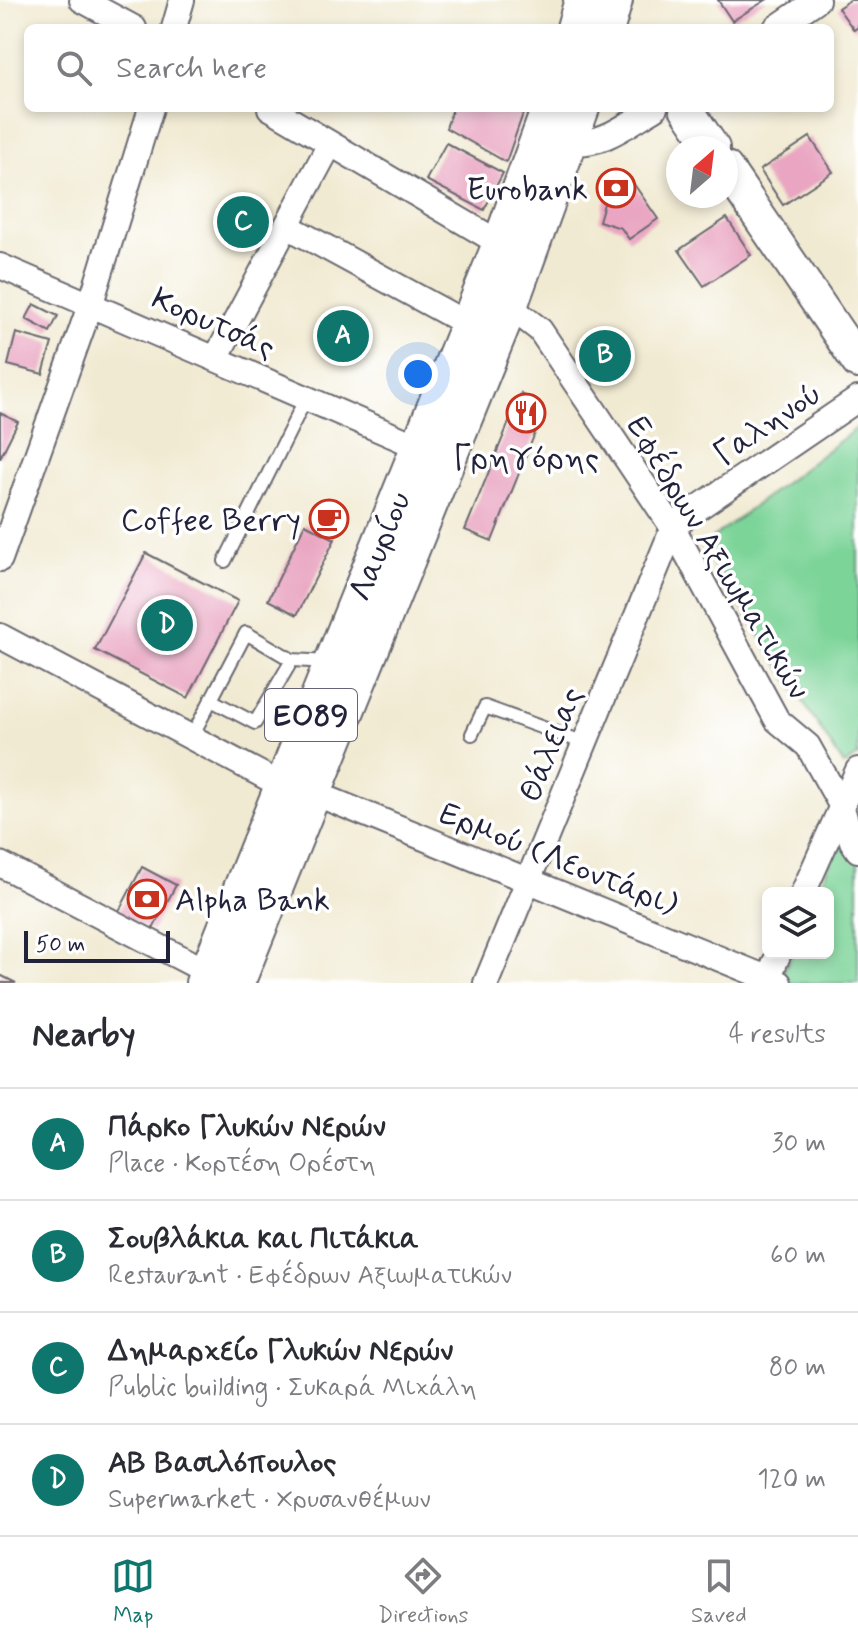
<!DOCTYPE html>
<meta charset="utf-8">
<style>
:root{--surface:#fff;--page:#f2f2f3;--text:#2b2b33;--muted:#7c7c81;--line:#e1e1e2;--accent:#0f766e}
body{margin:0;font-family:Mynerve,sans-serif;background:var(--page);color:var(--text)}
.controls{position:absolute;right:24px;bottom:24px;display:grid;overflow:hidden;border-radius:12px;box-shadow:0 4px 12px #0003}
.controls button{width:72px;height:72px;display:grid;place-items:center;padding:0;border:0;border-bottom:2px solid var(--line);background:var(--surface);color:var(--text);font:40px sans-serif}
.compass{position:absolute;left:666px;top:136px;width:72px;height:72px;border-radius:50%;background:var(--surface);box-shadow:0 4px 12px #0003;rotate:28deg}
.scale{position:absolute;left:24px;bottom:20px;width:146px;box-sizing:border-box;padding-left:8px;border:4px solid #22223b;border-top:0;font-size:22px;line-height:28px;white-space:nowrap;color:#22223b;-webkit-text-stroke:6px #fff;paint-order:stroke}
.you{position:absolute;left:418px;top:374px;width:28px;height:28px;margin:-20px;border:6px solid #fff;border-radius:50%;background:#1a73e8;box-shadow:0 0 0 12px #1a73e833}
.badge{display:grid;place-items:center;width:52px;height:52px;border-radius:50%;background:var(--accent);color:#fff;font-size:26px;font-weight:700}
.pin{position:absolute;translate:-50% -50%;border:4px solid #fff;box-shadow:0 2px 8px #0006}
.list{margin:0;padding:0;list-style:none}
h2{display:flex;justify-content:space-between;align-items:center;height:104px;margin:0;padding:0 32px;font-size:34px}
h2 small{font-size:26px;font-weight:400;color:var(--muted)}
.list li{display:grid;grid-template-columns:52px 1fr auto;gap:24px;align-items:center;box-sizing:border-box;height:112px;padding:0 32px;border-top:2px solid var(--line)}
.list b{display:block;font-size:30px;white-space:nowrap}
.list p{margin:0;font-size:26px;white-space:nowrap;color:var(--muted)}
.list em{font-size:26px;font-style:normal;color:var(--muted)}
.icon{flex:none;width:44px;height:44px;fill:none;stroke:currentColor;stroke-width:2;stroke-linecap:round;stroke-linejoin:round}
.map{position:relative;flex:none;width:858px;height:983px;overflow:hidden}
.search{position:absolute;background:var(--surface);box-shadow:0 4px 12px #0003;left:24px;right:24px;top:24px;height:88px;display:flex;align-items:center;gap:20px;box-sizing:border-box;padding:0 28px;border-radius:12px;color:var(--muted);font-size:30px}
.sheet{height:552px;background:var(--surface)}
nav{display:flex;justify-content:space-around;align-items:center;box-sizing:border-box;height:112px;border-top:2px solid var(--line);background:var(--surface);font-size:22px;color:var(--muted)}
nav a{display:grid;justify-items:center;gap:4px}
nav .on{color:var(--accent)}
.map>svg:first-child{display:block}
</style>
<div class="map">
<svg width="858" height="983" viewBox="0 0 858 983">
<rect width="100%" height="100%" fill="#fff"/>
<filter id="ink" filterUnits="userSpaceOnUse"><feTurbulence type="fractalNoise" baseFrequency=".0125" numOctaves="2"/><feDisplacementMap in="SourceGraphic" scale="16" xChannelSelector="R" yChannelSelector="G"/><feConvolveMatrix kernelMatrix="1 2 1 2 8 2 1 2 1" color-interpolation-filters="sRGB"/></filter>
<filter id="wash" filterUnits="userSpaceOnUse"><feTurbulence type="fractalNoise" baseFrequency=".006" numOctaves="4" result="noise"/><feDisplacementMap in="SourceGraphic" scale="32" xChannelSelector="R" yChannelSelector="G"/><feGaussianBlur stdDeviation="1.8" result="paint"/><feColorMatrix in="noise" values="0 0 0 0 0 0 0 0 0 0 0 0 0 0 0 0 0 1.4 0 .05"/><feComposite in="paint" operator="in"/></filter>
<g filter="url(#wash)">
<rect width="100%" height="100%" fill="#f1ead2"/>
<!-- green -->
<g fill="#7dd499" stroke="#507b6a" stroke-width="2">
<polygon points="858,427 858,756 844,765 702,546"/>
<polygon points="848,819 858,836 858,983 792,983 781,978 792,953 828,953 828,893 817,893"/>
</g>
<g id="blocks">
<!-- building -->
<g fill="#e9a5c1">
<polygon points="718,0 766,0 732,21"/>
<polygon points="850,0 858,0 858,27 854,30 838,8"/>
<polygon points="453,108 525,108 506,162 446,128"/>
<polygon points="810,137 833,172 783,205 760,170"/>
<polygon points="446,143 503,173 484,210 426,180"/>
<polygon points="613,172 629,177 658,219 629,239 621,228 599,221"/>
<polygon points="727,218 751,255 704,286 679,250"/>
<polygon points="34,304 58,316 50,332 26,319"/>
<polygon points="16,333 52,343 43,374 8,365"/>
<polygon points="521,393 541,418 492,541 465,530"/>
<polygon points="0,413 18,422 0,458"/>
<polygon points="305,524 335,539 297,615 268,600"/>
<polygon points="146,553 238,601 188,698 95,650"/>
<polygon points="142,867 176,885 152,931 118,913"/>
<polygon points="0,975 16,983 0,983"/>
</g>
</g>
</g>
<g filter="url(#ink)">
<use href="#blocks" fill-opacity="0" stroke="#6a6870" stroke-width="2"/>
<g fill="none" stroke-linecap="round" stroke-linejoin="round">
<!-- lane casing -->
<g stroke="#6a6870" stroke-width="16">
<g id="lane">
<polyline points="225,561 306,398"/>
<polyline points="211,700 255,723 292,660"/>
<polyline points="472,734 485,707 585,743"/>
<polyline points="191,738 246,633 292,660 329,662"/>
</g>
</g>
<!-- street casing -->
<g stroke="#6a6870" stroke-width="28">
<g id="street">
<polyline points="82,0 134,28"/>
<polyline points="174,28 182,0"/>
<polyline points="776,28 817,0"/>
<polyline points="270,108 501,244"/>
<path d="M 570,142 C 601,147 629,123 655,108"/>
<polyline points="287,226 469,325"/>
<polyline points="0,266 431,452"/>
<polyline points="509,306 540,330 673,528 777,720 808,746 841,805 852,841 858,850"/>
<polyline points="216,358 330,144"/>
<polyline points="0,559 91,303 151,108"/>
<polyline points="0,636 283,786"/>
<polyline points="314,793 779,983"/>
<polyline points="0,864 208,972"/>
<polyline points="803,893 858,770"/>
<polyline points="486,983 673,528 689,514 858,399"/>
<polyline points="766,983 779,953"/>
</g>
</g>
<!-- secondary casing -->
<g stroke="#6a6870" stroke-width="36">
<g id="secondary">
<polyline points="686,108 713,148"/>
<polyline points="726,168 858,362"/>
</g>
</g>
<!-- primary casing -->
<g stroke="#6a6870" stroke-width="40">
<g id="primary">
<polyline points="575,28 583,0"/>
<polyline points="606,28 614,0"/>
<polyline points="204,983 501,244 550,108"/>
<polyline points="236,983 509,306 581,108"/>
</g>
</g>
<!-- lane -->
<use href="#lane" stroke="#fff" stroke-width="12"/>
<!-- street -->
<use href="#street" stroke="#fff" stroke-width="24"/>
<!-- secondary -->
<use href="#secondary" stroke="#fff" stroke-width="32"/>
<!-- primary -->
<use href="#primary" stroke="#fff" stroke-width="36"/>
</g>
</g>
<!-- icons -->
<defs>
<g id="bank-ring" transform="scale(2)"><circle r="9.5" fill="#fff" stroke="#c8321e" stroke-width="1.5"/><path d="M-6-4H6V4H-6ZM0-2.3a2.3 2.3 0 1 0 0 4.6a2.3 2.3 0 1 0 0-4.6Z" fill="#c8321e"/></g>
<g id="restaurant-ring" transform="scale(2)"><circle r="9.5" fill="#fff" stroke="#c8321e" stroke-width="1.5"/><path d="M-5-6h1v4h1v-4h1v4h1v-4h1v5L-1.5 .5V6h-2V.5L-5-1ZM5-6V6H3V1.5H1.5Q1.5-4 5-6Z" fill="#c8321e"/></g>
<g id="cafe-ring" transform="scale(2)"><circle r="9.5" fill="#fff" stroke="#c8321e" stroke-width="1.5"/><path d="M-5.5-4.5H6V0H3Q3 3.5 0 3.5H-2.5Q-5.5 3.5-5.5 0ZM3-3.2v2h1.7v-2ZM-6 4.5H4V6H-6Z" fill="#c8321e"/></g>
</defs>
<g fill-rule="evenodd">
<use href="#bank-ring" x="616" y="188"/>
<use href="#restaurant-ring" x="526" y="413"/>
<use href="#cafe-ring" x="329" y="519"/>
<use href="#bank-ring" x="147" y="899"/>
</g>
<g text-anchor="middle" stroke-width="7" stroke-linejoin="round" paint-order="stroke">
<!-- shield labels -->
<rect fill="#fff" stroke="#646476" stroke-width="2" x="265" y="689" width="92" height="52" rx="6"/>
<g font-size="30" font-weight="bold" fill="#22223b">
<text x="311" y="725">ΕΟ89</text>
</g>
<!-- poi labels -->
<g font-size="32" fill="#22223b" stroke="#fff" text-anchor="end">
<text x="588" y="199">Eurobank</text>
<text x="526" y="468" text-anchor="middle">Γρηγόρης</text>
<text x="301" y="530">Coffee Berry</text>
<text x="175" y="910" text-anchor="start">Alpha Bank</text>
</g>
<!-- street labels -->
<g font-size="32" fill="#22223b" stroke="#fff">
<text transform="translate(214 322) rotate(24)" y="11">Κορυτσάς</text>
<text transform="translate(767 423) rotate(-34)" y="11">Γαληνού</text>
<text transform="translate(379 546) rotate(-68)" y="11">Λαυρίου</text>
<text transform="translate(719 557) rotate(59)" y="11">Εφέδρων Αξιωματικών</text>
<text transform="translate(550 744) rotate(-68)" y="11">Θάλειας</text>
<text transform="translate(559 858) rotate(22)" y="11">Ερμού (Λεοντάρι)</text>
</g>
</g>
</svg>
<div class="controls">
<button><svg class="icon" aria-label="layers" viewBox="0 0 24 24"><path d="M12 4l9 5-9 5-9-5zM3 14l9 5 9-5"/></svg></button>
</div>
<svg class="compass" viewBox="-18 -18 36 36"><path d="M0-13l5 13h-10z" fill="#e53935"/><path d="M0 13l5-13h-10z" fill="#7c7c81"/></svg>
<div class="scale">50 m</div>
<div class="you"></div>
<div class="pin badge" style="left:343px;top:336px">A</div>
<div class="pin badge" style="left:605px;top:356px">B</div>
<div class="pin badge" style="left:243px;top:222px">C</div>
<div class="pin badge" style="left:167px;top:625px">D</div>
<div class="search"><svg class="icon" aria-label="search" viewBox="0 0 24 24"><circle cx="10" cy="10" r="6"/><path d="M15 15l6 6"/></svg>Search here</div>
</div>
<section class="sheet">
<h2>Nearby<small>4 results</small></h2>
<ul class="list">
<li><span class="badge">A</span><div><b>Πάρκο Γλυκών Νερών</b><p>Place · Κορτέση Ορέστη</p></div><em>30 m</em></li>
<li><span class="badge">B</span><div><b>Σουβλάκια και Πιτάκια</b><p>Restaurant · Εφέδρων Αξιωματικών</p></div><em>60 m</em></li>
<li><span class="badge">C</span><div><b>Δημαρχείο Γλυκών Νερών</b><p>Public building · Συκαρά Μιχάλη</p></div><em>80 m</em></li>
<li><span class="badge">D</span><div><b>ΑΒ Βασιλόπουλος</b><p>Supermarket · Χρυσανθέμων</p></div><em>120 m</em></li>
</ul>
</section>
<nav>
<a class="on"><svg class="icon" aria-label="map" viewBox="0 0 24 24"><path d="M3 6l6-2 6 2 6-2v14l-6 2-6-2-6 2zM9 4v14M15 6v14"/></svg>Map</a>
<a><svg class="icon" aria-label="directions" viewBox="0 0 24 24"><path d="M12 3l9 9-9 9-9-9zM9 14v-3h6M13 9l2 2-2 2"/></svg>Directions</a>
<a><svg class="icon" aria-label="saved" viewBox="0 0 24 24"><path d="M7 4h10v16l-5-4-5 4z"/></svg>Saved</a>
</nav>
